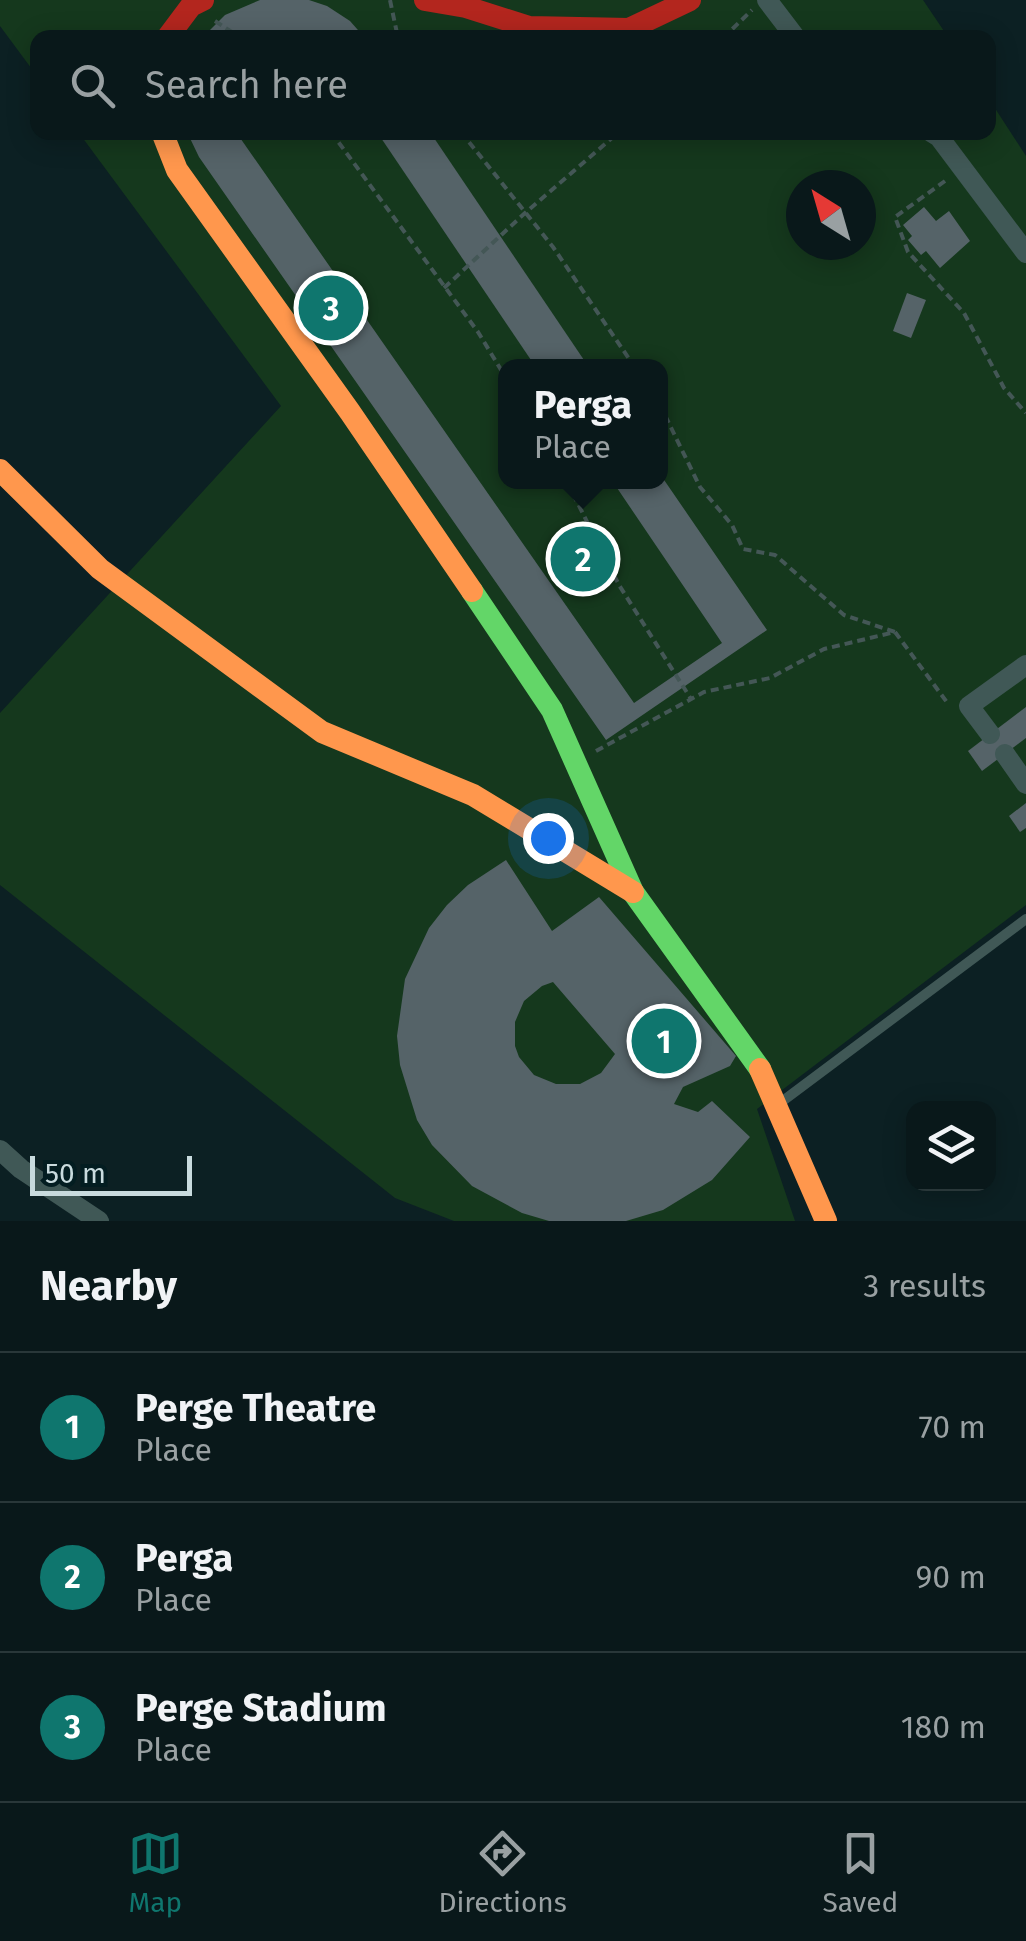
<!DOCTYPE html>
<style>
:root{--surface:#09181a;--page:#122123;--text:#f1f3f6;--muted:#99a0a2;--line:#293739;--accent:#0f766e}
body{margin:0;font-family:"Fira Sans",sans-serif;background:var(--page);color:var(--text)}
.controls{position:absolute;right:30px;bottom:30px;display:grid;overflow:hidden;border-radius:20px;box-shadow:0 5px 25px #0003}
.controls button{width:90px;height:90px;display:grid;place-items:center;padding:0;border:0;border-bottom:2px solid var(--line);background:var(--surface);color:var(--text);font:50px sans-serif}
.compass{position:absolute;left:786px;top:170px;width:90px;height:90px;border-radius:50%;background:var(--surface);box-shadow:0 5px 25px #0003;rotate:323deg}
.scale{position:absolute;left:30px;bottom:25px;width:162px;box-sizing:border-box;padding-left:10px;border:5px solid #c9dbde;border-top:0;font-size:28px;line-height:35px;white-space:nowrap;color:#c9dbde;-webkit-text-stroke:8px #031d21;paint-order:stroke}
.you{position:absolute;left:548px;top:838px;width:35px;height:35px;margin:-25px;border:8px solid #fff;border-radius:50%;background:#1a73e8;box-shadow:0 0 0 15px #1a73e833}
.badge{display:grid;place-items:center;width:65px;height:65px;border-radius:50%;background:var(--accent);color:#fff;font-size:32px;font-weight:700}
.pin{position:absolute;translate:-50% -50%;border:5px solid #fff;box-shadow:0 2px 10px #0006}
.popup{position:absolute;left:498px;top:359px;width:170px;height:130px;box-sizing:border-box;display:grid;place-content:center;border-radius:20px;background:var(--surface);filter:drop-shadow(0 2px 8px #0005);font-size:32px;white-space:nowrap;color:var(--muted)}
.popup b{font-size:38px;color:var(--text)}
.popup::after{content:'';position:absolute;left:50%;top:100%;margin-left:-20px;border:20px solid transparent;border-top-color:var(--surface)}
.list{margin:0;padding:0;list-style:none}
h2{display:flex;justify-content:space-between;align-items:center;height:130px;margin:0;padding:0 40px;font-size:42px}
h2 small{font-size:32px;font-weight:400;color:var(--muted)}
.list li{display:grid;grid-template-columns:65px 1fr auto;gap:30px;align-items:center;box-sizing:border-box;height:150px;padding:0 40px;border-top:2px solid var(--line)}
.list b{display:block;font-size:38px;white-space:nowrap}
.list p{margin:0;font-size:32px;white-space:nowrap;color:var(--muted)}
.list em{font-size:32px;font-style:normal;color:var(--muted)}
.icon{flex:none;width:55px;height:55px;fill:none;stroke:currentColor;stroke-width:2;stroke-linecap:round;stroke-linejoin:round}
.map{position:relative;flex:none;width:1026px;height:1221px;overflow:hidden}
.search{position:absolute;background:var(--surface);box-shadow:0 5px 25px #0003;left:30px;right:30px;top:30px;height:110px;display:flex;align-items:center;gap:25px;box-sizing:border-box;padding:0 35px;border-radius:20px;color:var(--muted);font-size:38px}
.sheet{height:580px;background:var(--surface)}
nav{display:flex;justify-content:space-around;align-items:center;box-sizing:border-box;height:140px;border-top:2px solid var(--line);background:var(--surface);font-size:28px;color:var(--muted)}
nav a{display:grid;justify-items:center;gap:5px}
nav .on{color:var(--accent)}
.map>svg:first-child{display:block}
</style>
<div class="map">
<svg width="1026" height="1221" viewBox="0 0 1026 1221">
<rect width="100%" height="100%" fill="#0c2023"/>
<!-- green -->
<g fill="#15381d" fill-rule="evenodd">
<polygon points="0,0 923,0 948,37 38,38 37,76 0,26"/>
<path d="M 989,99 L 1026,156 L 1026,905 L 757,1109 L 795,1221 L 454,1221 L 395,1198 L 0,885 L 0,713 L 281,406 L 79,133 L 988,132 ZM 801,185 L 861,185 L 861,245 L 801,245 ZM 506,366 L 660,366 L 660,482 L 506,482 Z"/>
</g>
<!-- building -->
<g fill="#556368" fill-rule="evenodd">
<polygon points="260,0 309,0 327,6 350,21 365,38 202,38 225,15"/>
<polygon points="187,132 236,132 634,703 722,643 613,482 660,482 660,474 767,630 606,740 199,157"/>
<polygon points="377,132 430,132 588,366 535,366"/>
<polygon points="924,207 936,221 949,211 970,241 940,268 926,251 921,255 908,240 912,236 903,225"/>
<polygon points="907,293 926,300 911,338 893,331"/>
<polygon points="1026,707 1026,738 982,771 968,751"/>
<polygon points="1026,803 1026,828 1020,832 1009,816"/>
<path d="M 506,860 L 552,931 L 599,897 L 736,1056 L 730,1066 L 683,1087 L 674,1104 L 698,1112 L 712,1101 L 750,1137 L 712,1180 L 663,1210 L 626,1221 L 549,1221 L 522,1213 L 472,1186 L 432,1145 L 417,1120 L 400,1065 L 397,1036 L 405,979 L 429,928 L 447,905 L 468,885 ZM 553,982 L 615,1054 L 601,1073 L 580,1084 L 556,1084 L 534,1075 L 519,1057 L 515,1046 L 515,1022 L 524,1001 L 542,986 Z"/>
</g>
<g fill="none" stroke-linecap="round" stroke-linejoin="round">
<!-- path -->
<g stroke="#445756" stroke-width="4" stroke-dasharray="8 5" stroke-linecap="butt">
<polyline points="390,0 398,38"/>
<polyline points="215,21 241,38"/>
<polyline points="723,38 752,10"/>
<polyline points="331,132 478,332 506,378"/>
<polyline points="461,132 553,247 634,366"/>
<polyline points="945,181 895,217 908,252 964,313 1004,388 1026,413"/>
<polyline points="444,288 525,213 619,132"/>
<polyline points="567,482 619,585 691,699"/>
<polyline points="895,632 949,705"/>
<polyline points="596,751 704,692 770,678 824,649 895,632 844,615 775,555 743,549 732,525 700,487 660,405"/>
</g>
<!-- lane -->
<polyline stroke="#405856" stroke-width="10" points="780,1103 1026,919"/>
<!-- street -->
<g stroke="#405856" stroke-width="20">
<polyline points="767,0 796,38"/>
<polyline points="931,132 939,137 1026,253"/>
<polyline points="990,734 969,706 1026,665"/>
<polyline points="1005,754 1026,784"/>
<polyline points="0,1150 21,1169 99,1221"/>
</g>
<!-- fast -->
<polyline stroke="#63d668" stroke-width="22" points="472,591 552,710 633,892 760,1069"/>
<!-- slow -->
<g stroke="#ff974d" stroke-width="22">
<polyline points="162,132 177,170 350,412 472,591"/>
<polyline points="0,470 100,569 322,732 473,795 633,892"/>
<polyline points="760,1069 826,1221"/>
</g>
<!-- jam -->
<g stroke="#b3261e" stroke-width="22">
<polyline points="425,0 466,7 529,27 629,29 690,0"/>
<polyline points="167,38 191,6 203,0"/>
</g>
</g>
</svg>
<div class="controls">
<button><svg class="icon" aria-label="layers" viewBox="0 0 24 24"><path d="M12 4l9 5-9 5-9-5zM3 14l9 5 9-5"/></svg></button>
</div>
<svg class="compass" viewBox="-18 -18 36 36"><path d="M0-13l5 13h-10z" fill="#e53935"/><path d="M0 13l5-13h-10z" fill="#99a0a2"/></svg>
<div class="scale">50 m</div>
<div class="you"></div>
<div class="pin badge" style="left:664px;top:1041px">1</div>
<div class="pin badge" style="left:583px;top:559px">2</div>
<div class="popup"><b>Perga</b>Place</div>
<div class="pin badge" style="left:331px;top:308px">3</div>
<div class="search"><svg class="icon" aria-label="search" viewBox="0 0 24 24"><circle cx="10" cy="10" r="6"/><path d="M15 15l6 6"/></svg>Search here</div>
</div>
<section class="sheet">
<h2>Nearby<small>3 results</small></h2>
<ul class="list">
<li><span class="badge">1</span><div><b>Perge Theatre</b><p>Place</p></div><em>70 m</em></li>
<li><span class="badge">2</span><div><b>Perga</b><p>Place</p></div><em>90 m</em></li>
<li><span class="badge">3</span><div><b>Perge Stadium</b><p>Place</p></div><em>180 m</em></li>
</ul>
</section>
<nav>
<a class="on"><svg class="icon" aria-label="map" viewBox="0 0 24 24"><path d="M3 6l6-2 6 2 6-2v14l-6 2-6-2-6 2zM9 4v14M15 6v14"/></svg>Map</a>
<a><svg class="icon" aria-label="directions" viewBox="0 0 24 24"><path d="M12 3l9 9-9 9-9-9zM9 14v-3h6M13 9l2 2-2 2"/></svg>Directions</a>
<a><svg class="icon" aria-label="saved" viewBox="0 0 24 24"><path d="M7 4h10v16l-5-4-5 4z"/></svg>Saved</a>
</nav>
